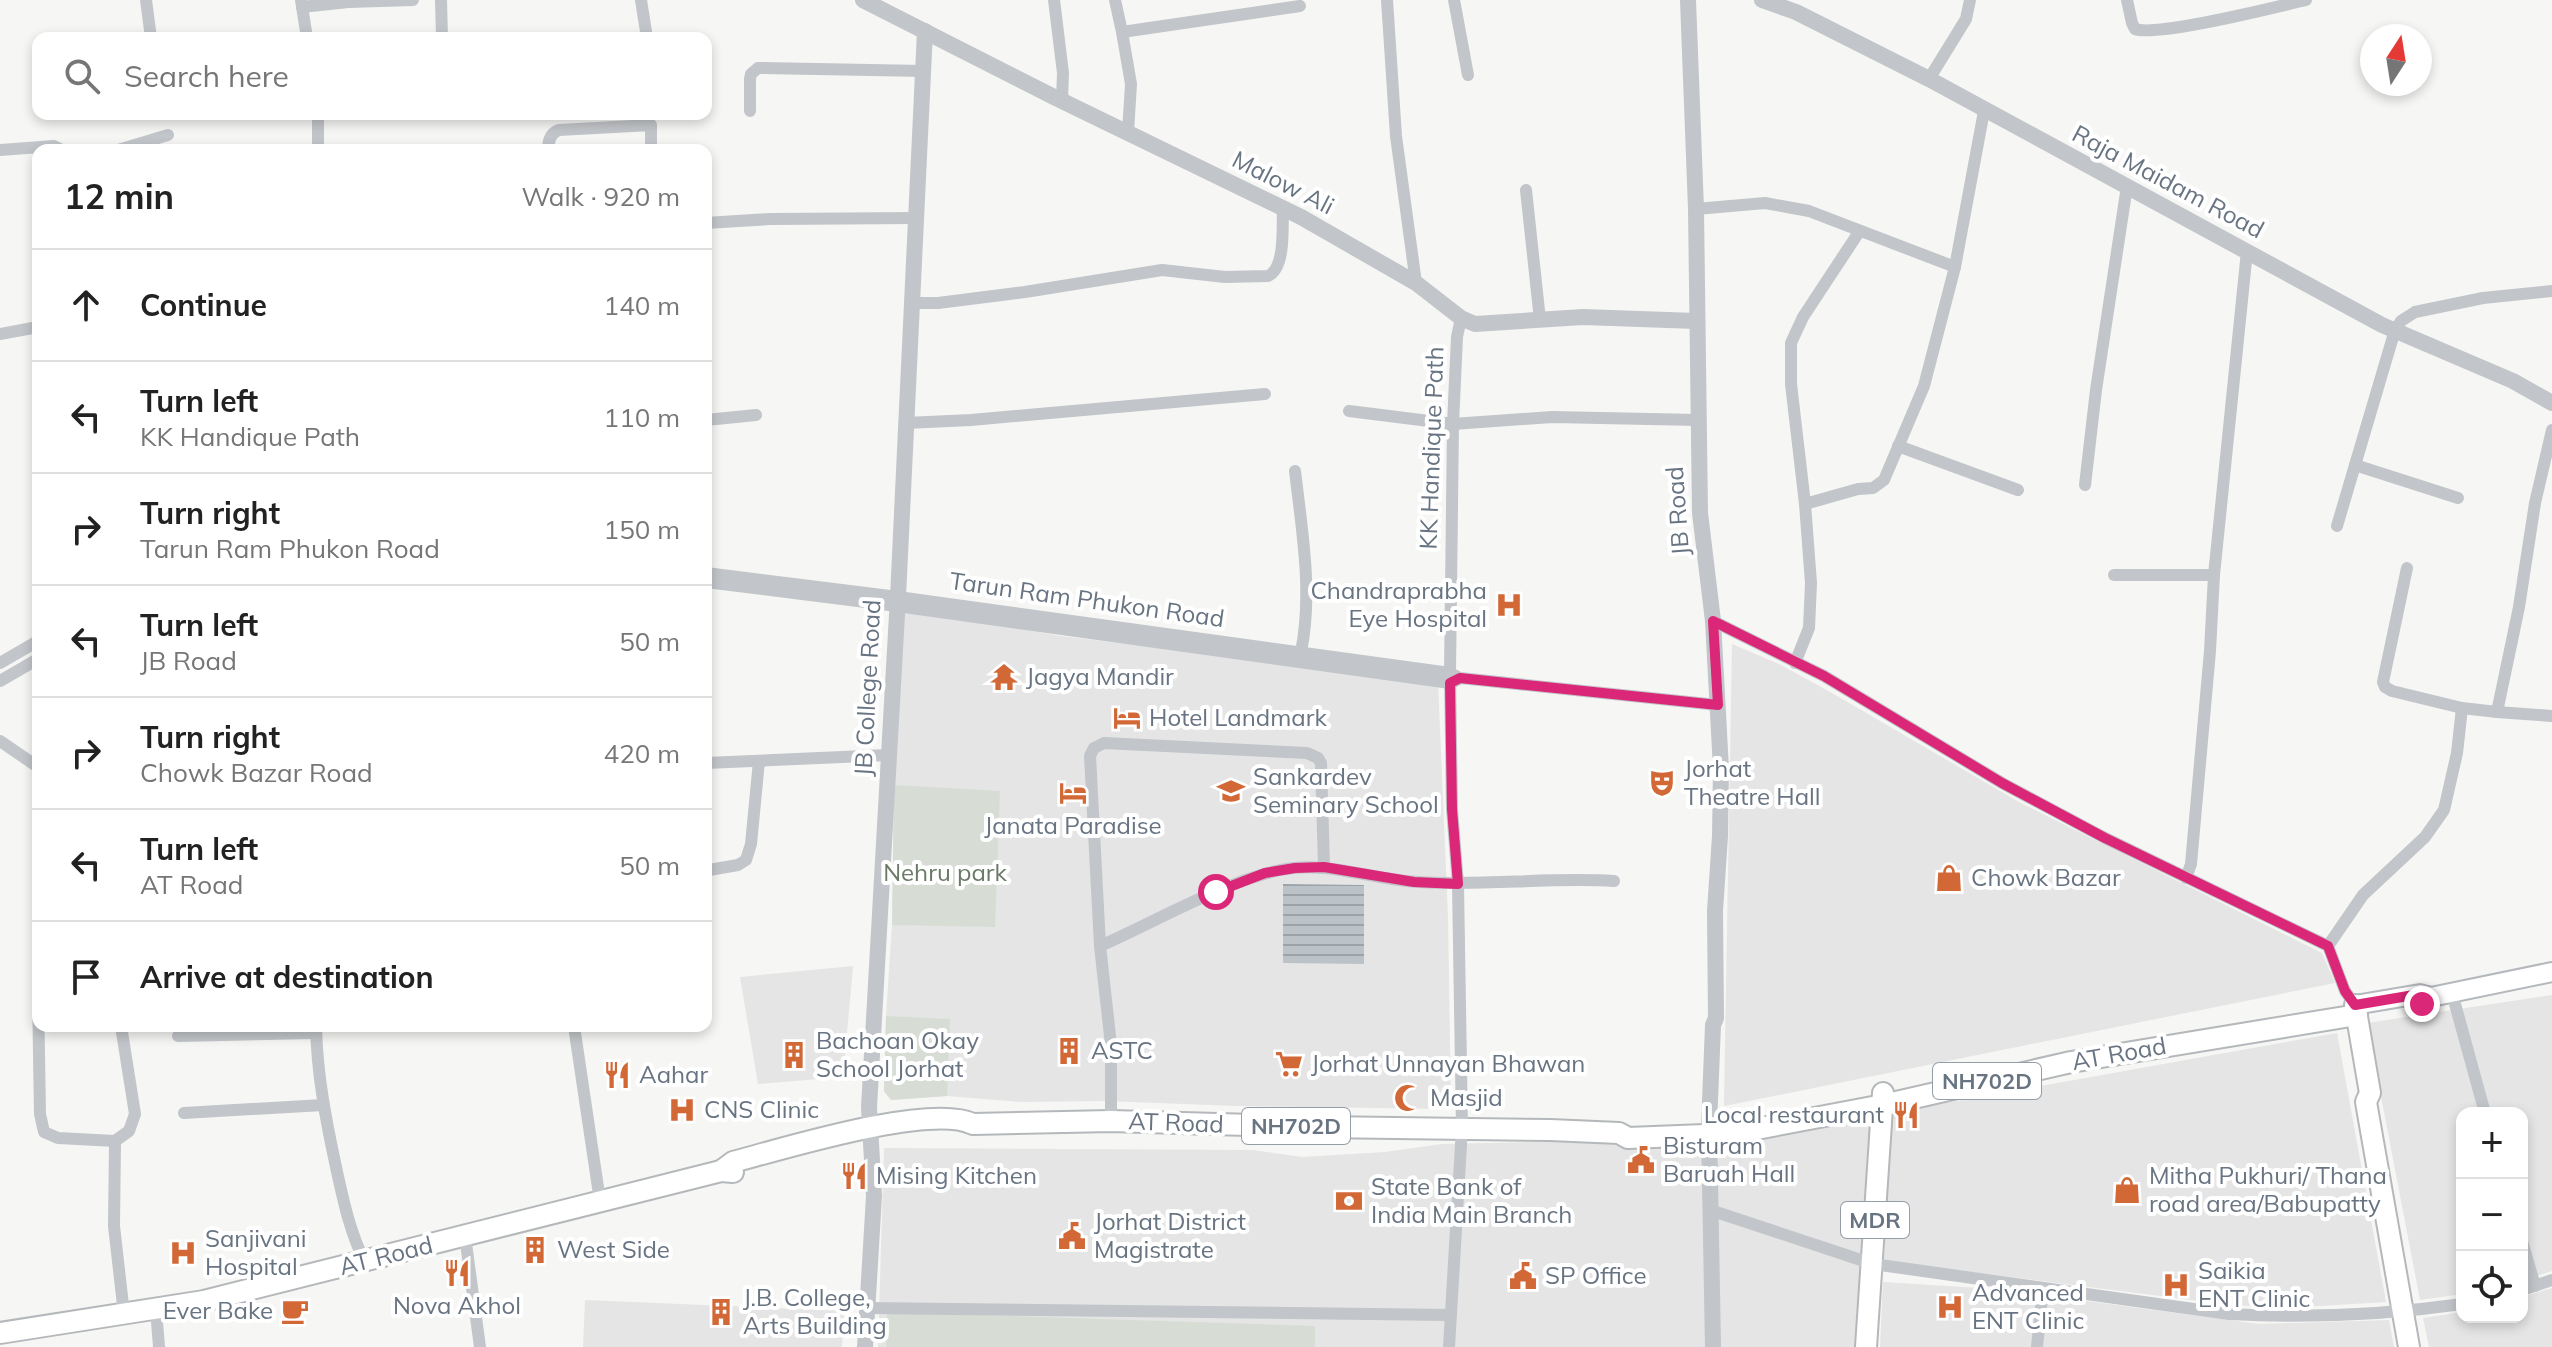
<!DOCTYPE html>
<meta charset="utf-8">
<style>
:root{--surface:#fff;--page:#f2f2f2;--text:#222;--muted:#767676;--line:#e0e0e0}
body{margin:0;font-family:Mulish,sans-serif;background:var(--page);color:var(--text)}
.controls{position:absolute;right:24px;bottom:24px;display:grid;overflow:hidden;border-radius:16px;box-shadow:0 4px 12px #0003}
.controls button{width:72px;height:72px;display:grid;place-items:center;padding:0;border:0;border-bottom:2px solid var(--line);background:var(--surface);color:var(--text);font:40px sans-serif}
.compass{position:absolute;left:2360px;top:24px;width:72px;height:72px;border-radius:50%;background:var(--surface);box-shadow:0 4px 12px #0003;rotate:12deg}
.stop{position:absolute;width:24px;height:24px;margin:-18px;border:6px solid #db2777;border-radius:50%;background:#fff}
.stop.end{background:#db2777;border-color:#fff;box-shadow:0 2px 8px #0008}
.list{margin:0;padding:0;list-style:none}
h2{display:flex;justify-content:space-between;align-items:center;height:104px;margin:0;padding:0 32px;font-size:34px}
h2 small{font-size:26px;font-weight:400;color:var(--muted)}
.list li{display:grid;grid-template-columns:52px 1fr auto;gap:24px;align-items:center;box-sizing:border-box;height:112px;padding:0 32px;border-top:2px solid var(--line)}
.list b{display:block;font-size:30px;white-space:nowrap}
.list p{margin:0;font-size:26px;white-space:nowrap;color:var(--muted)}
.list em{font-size:26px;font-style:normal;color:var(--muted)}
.icon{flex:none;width:44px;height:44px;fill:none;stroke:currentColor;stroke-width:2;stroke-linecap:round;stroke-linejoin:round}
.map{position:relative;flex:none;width:2552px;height:1347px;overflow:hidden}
.search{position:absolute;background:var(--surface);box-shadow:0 4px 12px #0003;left:32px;top:32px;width:680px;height:88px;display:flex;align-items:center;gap:20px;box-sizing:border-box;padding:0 28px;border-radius:16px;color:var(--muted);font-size:30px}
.panel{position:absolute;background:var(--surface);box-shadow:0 4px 12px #0003;left:32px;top:144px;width:680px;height:888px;border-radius:16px}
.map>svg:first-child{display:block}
</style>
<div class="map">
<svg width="2552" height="1347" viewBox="0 0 2552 1347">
<defs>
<pattern id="water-rules" width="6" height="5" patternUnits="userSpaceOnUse" patternTransform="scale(2)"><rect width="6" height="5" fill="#bbc3c9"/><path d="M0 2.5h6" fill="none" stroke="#9ca3a9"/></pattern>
</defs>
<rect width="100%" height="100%" fill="#f6f6f4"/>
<!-- built -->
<g fill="#e4e5e4">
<polygon points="905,609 1061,636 1438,682 1448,918 1451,1109 1237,1106 1105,1101 1021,1102 947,1096 891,1100 884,1091 886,1016 892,925 894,785"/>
<polygon points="1732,644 1781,665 1832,693 2019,802 2322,953 2335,983 1724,1106"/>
<polygon points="853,966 843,1077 758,1084 740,977"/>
<polygon points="2552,995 2552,1271 2522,1281 2522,1113 2462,1113 2462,1294 2420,1300 2367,1023"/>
<polygon points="2337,1033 2386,1302 2287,1308 2231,1305 1884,1261 1891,1114 1934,1105"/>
<polygon points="1869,1113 1874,1133 1859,1347 878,1347 884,1148 1253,1150 1302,1157 1385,1152 1442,1144 1727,1138"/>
<polygon points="1883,1282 1996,1289 2259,1324 2389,1320 2394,1347 1880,1347"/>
<polygon points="2552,1288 2552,1347 2429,1347 2423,1318 2462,1312 2462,1317 2522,1317 2522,1297"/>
<polygon points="585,1300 844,1311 842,1347 583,1347"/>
</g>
<!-- green -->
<g fill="#d7ddd5">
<polygon points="894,785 1000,791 995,927 892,925"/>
<polygon points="886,1016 950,1019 947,1096 891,1100 884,1091"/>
<polygon points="887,1312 1315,1326 1315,1347 886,1347"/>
</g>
<!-- water -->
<polygon fill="url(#water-rules)" points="1283,884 1364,885 1364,964 1283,963"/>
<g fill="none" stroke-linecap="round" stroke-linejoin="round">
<!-- secondary casing -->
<g stroke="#b5b9bd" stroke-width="22">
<polyline id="secondary" points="2355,1005 2420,994 2431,997 2552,972"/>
</g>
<!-- primary casing -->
<g stroke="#b4b7bb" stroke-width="24">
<polyline id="primary" points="1866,1347 1883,1093"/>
</g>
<!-- trunk casing -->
<g stroke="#b5b8bb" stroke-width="24">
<g id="trunk">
<polyline points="2355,1005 2370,1093 2366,1102 2409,1347"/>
<path d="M 721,1171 L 733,1162 C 782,1149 931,1103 973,1124 L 1111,1121 L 1320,1127 L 1550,1130 L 1619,1133 L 1628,1138 L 1730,1134 L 1883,1105 L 2071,1062 L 2357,1015"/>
<polyline points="0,1333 204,1301 721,1171 733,1172"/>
</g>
</g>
<!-- minor -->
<g stroke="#c2c5c9" stroke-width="12">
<polyline points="146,0 151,38"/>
<polyline points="301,0 307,38"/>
<polyline points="441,0 442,38"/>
<polyline points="641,0 647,38"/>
<polyline points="1054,0 1063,73 1062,100"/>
<polyline points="1115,0 1122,32"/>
<polyline points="1387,0 1396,136 1416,283"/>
<polyline points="1454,0 1468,75"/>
<path d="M 2127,0 L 2132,23 L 2135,29 C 2158,37 2275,7 2306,0"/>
<polyline points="302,7 348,2 413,0"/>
<polyline points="1929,79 1966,19 1970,0"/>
<polyline points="750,111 750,79 751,74 758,68 924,71"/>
<polyline points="1128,132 1131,84 1122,32 1300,6"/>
<polyline points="0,150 54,146 62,150"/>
<polyline points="118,150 168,135"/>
<polyline points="318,150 318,114"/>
<path d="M 548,150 C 548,141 550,133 559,130 L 651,125 L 651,150"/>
<polyline points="1526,190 1540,320"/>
<polyline points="1696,209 1765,203 1809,211 1955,267"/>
<polyline points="706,223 770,219 915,218"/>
<path d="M 911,303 L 938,303 L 1025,292 L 1162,270 L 1225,277 L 1268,276 C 1286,268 1282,227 1283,208"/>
<polyline points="0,334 38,327"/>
<polyline points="1349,411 1453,424 1552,417 1698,420"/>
<polyline points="706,420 756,415"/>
<polyline points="906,423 971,420 1265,394"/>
<polyline points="1898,446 2018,490"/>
<polyline points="2355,465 2458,498"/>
<path d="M 1295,471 C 1302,531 1313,593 1301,652"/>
<polyline points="2085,485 2096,390 2127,186"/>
<polyline points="1805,504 1858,489 1873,488 1884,480 1924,386 1955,267 1984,111"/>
<polyline points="2337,526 2395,330 2401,321 2415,312 2483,298 2552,291"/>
<polyline points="2407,568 2383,682 2385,687 2392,691 2462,708"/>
<polyline points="706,573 898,597 1450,673 1460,678 1718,705"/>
<polyline points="2114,575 2214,575"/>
<polyline points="706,582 897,606 1450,683 1457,680"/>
<polyline points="1713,621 1824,676 2002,783 2105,838 2328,946 2345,991 2355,1005"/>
<polyline points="0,663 38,641"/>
<polyline points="1795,663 1809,628 1811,583 1805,504 1791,384 1791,343 1803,317 1859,232"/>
<polyline points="0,681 38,659"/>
<polyline points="2497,712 2552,716"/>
<polyline points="0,741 38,767"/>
<polyline points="706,763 888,755"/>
<polyline points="709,870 738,865 746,860 751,844 759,761"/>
<polyline points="2186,878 2191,864 2210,651 2214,575 2247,251"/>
<polyline points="1100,946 1090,756 1094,748 1104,743 1307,753 1318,758 1321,763 1324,867"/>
<polyline points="2328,946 2363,895 2425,837 2444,810 2457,753 2462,708 2497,712 2519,607 2535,503 2552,430"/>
<polyline points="2452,993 2485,1113"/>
<polyline points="38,994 40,1114 44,1132 58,1138 115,1141"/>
<polyline points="121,1026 135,1114 129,1131 115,1141 114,1226 124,1314"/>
<path d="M 316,1026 C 317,1074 326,1121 336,1167 C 343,1199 350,1233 365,1262"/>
<polyline points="574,1026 600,1201"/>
<polyline points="178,1036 316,1033"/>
<polyline points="184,1113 323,1105"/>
<path d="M 1111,1121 L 1111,1045 L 1100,946 C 1155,922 1223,882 1280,870 C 1327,860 1372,880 1419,882 C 1484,886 1549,877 1614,881"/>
<path d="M 1710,1210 L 1873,1264 L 2229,1314 C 2307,1318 2385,1315 2462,1304"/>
<polyline points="465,1236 480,1347"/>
<polyline points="2522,1241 2535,1286"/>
<polyline points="2522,1290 2552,1280"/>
<polyline points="867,1308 1450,1315"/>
<polyline points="156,1309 159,1347"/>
<polyline points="1449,1347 1462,1128 1458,884 1452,809 1450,673 1453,424 1457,337 1461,318"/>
<polyline points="2037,1347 2043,1288"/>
</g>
<!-- tertiary -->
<g stroke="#c2c5c9" stroke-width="16">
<polyline points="863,0 1054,97 1301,217 1416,283 1461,318 1475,324 1583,317 1696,321"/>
<polyline points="1688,0 1696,209 1700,513 1713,621 1721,769 1720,836 1715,911 1716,1018 1713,1025 1709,1126 1713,1347"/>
<polyline points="1762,0 1796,12 1929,79 2382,325 2513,381 2552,403"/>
<polyline points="865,1347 874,1196 869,1107 898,597 925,31"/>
</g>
<!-- secondary -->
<use href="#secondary" stroke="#fff" stroke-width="18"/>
<!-- primary -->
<use href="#primary" stroke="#fff" stroke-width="20"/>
<!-- trunk -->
<use href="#trunk" stroke="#fff" stroke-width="20"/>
</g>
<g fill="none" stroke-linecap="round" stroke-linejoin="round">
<!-- route -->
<polyline stroke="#db2777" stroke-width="10" points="1216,892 1265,873 1295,868 1324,867 1414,882 1458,884 1452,809 1450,683 1460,678 1718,705 1713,621 1824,676 2002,783 2105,838 2328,946 2345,991 2355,1005 2420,994 2431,997 2422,1004"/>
</g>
<!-- icons -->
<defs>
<g id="hospital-bare" transform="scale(2.16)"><path d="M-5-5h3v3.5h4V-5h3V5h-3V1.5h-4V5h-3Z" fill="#d36837" stroke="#fff" stroke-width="2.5" paint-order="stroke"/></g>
<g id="temple-bare" transform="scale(2.16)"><path d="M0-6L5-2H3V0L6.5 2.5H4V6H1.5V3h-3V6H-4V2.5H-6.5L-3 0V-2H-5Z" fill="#d36837" stroke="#fff" stroke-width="2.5" paint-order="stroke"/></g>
<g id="hotel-bare" transform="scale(2.16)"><path d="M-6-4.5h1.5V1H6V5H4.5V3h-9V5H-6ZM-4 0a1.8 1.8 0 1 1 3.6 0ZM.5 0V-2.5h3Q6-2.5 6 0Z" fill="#d36837" stroke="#fff" stroke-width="2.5" paint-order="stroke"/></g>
<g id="theatre-bare" transform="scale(2.16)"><path d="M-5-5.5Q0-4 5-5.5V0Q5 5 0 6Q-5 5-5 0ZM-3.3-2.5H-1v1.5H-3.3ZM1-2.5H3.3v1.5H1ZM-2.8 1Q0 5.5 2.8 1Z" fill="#d36837" stroke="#fff" stroke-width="2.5" paint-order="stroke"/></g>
<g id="school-bare" transform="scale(2.16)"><path d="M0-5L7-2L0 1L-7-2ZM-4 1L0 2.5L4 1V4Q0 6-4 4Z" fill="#d36837" stroke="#fff" stroke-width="2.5" paint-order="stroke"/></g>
<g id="shop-bare" transform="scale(2.16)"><path d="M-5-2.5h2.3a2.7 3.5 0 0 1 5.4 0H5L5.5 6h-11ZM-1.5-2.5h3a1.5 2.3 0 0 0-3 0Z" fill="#d36837" stroke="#fff" stroke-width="2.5" paint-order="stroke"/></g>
<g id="building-bare" transform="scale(2.16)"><path d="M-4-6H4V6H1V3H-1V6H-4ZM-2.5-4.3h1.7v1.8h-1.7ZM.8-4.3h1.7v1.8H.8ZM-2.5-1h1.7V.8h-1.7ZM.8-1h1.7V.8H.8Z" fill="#d36837" stroke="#fff" stroke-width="2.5" paint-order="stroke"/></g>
<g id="supermarket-bare" transform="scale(2.16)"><path d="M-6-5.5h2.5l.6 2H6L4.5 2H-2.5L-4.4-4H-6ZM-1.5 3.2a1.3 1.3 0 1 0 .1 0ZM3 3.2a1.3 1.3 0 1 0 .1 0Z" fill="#d36837" stroke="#fff" stroke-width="2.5" paint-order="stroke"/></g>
<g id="restaurant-bare" transform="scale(2.16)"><path d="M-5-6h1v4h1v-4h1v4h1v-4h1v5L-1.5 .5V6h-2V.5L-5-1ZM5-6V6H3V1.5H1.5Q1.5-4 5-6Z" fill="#d36837" stroke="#fff" stroke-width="2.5" paint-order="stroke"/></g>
<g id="mosque-bare" transform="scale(2.16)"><path d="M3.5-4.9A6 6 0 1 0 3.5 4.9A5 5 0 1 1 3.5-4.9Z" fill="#d36837" stroke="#fff" stroke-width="2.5" paint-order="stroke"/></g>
<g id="civic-bare" transform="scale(2.16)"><path d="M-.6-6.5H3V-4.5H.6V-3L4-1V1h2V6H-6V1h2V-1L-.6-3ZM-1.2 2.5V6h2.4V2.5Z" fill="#d36837" stroke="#fff" stroke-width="2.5" paint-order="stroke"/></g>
<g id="bank-bare" transform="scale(2.16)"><path d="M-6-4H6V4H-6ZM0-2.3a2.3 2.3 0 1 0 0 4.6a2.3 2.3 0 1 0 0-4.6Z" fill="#d36837" stroke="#fff" stroke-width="2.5" paint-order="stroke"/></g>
<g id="cafe-bare" transform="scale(2.16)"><path d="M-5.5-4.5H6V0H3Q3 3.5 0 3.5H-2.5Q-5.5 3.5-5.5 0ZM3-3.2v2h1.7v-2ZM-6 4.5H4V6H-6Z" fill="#d36837" stroke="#fff" stroke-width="2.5" paint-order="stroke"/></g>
</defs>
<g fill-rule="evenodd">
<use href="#hospital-bare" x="1509" y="605"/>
<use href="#temple-bare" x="1004" y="677"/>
<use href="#hotel-bare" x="1127" y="718"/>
<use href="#theatre-bare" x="1662" y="783"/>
<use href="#school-bare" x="1231" y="791"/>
<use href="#hotel-bare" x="1073" y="793"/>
<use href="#shop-bare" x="1949" y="878"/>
<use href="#building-bare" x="1069" y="1051"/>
<use href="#building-bare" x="794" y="1055"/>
<use href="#supermarket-bare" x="1289" y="1064"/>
<use href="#restaurant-bare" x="617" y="1075"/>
<use href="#mosque-bare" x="1408" y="1098"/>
<use href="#hospital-bare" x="682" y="1110"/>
<use href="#restaurant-bare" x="1906" y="1115"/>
<use href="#civic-bare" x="1641" y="1160"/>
<use href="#restaurant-bare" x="854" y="1176"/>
<use href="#shop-bare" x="2127" y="1190"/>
<use href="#bank-bare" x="1349" y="1201"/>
<use href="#civic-bare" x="1072" y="1236"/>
<use href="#building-bare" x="535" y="1250"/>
<use href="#hospital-bare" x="183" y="1253"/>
<use href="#restaurant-bare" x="457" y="1273"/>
<use href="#civic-bare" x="1523" y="1276"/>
<use href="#hospital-bare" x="2176" y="1285"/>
<use href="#hospital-bare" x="1950" y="1307"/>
<use href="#cafe-bare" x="295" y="1311"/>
<use href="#building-bare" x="721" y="1312"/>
</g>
<g text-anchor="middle" stroke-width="8" stroke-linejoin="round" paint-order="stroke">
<!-- shield labels -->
<g fill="#fff" stroke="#959ea8" stroke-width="2">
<rect x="1933" y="1063" width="108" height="36" rx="6"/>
<rect x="1242" y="1108" width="108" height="36" rx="6"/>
<rect x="1841" y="1202" width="68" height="36" rx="6"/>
</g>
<g font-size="22" font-weight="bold" fill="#687482">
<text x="1987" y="1089">NH702D</text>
<text x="1296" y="1134">NH702D</text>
<text x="1875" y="1228">MDR</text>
</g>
<!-- street labels -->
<g font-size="24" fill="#687482" stroke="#fff">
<text transform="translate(2168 182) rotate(28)" y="8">Raja Maidam Road</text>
<text transform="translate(1283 183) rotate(27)" y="8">Malow Ali</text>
<text transform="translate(1432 448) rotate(-88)" y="8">KK Handique Path</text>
<text transform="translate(1678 511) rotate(-94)" y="8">JB Road</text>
<text transform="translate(1087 600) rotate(8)" y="8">Tarun Ram Phukon Road</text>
<text transform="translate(868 688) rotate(-87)" y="8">JB College Road</text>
<text transform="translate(2119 1054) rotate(-10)" y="8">AT Road</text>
<text transform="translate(1176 1123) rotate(2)" y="8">AT Road</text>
<text transform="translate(386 1256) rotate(-14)" y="8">AT Road</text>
</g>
<!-- poi labels -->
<g font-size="24" fill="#687482" stroke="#fff" text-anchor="start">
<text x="1487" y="599" text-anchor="end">Chandraprabha<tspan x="1487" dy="28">Eye Hospital</tspan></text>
<text x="1026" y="685">Jagya Mandir</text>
<text x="1149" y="726">Hotel Landmark</text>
<text x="1684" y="777">Jorhat<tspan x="1684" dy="28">Theatre Hall</tspan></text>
<text x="1253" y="785">Sankardev<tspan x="1253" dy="28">Seminary School</tspan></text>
<text x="1073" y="834" text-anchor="middle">Janata Paradise</text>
<text x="1971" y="886">Chowk Bazar</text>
<text x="816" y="1049">Bachoan Okay<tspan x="816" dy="28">School Jorhat</tspan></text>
<text x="1091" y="1059">ASTC</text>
<text x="1311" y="1072">Jorhat Unnayan Bhawan</text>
<text x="639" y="1083">Aahar</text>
<text x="1430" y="1106">Masjid</text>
<text x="704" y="1118">CNS Clinic</text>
<text x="1884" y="1123" text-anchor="end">Local restaurant</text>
<text x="1663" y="1154">Bisturam<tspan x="1663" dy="28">Baruah Hall</tspan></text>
<text x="876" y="1184">Mising Kitchen</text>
<text x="2149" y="1184">Mitha Pukhuri/ Thana<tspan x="2149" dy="28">road area/Babupatty</tspan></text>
<text x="1371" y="1195">State Bank of<tspan x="1371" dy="28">India Main Branch</tspan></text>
<text x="1094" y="1230">Jorhat District<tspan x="1094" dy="28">Magistrate</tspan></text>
<text x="205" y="1247">Sanjivani<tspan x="205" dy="28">Hospital</tspan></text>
<text x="557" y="1258">West Side</text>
<text x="2198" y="1279">Saikia<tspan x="2198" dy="28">ENT Clinic</tspan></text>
<text x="1545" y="1284">SP Office</text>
<text x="1972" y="1301">Advanced<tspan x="1972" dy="28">ENT Clinic</tspan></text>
<text x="743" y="1306">J.B. College,<tspan x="743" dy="28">Arts Building</tspan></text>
<text x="457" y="1314" text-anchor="middle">Nova Akhol</text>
<text x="273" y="1319" text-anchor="end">Ever Bake</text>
</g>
<!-- park labels -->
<g font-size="24" fill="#697a66" stroke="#fff">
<text x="945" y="881">Nehru park</text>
</g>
</g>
</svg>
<div class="controls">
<button>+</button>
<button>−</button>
<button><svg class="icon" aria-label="locate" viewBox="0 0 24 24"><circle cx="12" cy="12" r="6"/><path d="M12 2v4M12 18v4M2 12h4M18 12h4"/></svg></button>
</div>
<svg class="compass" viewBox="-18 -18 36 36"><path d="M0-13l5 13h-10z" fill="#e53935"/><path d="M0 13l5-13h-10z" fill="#767676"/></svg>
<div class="stop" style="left:1216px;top:892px"></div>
<div class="stop end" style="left:2422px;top:1004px"></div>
<div class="search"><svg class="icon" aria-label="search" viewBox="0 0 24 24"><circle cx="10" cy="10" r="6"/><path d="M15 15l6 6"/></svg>Search here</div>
<section class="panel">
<h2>12 min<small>Walk · 920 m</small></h2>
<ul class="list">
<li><svg class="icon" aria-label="ahead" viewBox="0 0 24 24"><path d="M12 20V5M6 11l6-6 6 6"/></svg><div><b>Continue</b></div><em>140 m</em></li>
<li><svg class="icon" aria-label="left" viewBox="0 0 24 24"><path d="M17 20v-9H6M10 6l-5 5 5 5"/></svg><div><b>Turn left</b><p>KK Handique Path</p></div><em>110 m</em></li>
<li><svg class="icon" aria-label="right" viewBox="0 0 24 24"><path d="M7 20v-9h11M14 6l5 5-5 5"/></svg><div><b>Turn right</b><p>Tarun Ram Phukon Road</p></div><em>150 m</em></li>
<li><svg class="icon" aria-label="left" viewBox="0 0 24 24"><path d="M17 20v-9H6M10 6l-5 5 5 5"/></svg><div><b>Turn left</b><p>JB Road</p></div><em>50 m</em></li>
<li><svg class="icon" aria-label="right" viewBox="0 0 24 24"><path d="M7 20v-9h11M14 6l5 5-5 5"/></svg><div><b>Turn right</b><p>Chowk Bazar Road</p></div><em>420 m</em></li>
<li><svg class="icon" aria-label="left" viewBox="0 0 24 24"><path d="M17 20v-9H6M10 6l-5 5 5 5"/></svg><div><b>Turn left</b><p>AT Road</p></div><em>50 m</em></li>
<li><svg class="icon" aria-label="arrive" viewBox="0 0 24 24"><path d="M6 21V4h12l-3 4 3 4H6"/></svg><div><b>Arrive at destination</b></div></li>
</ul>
</section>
</div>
